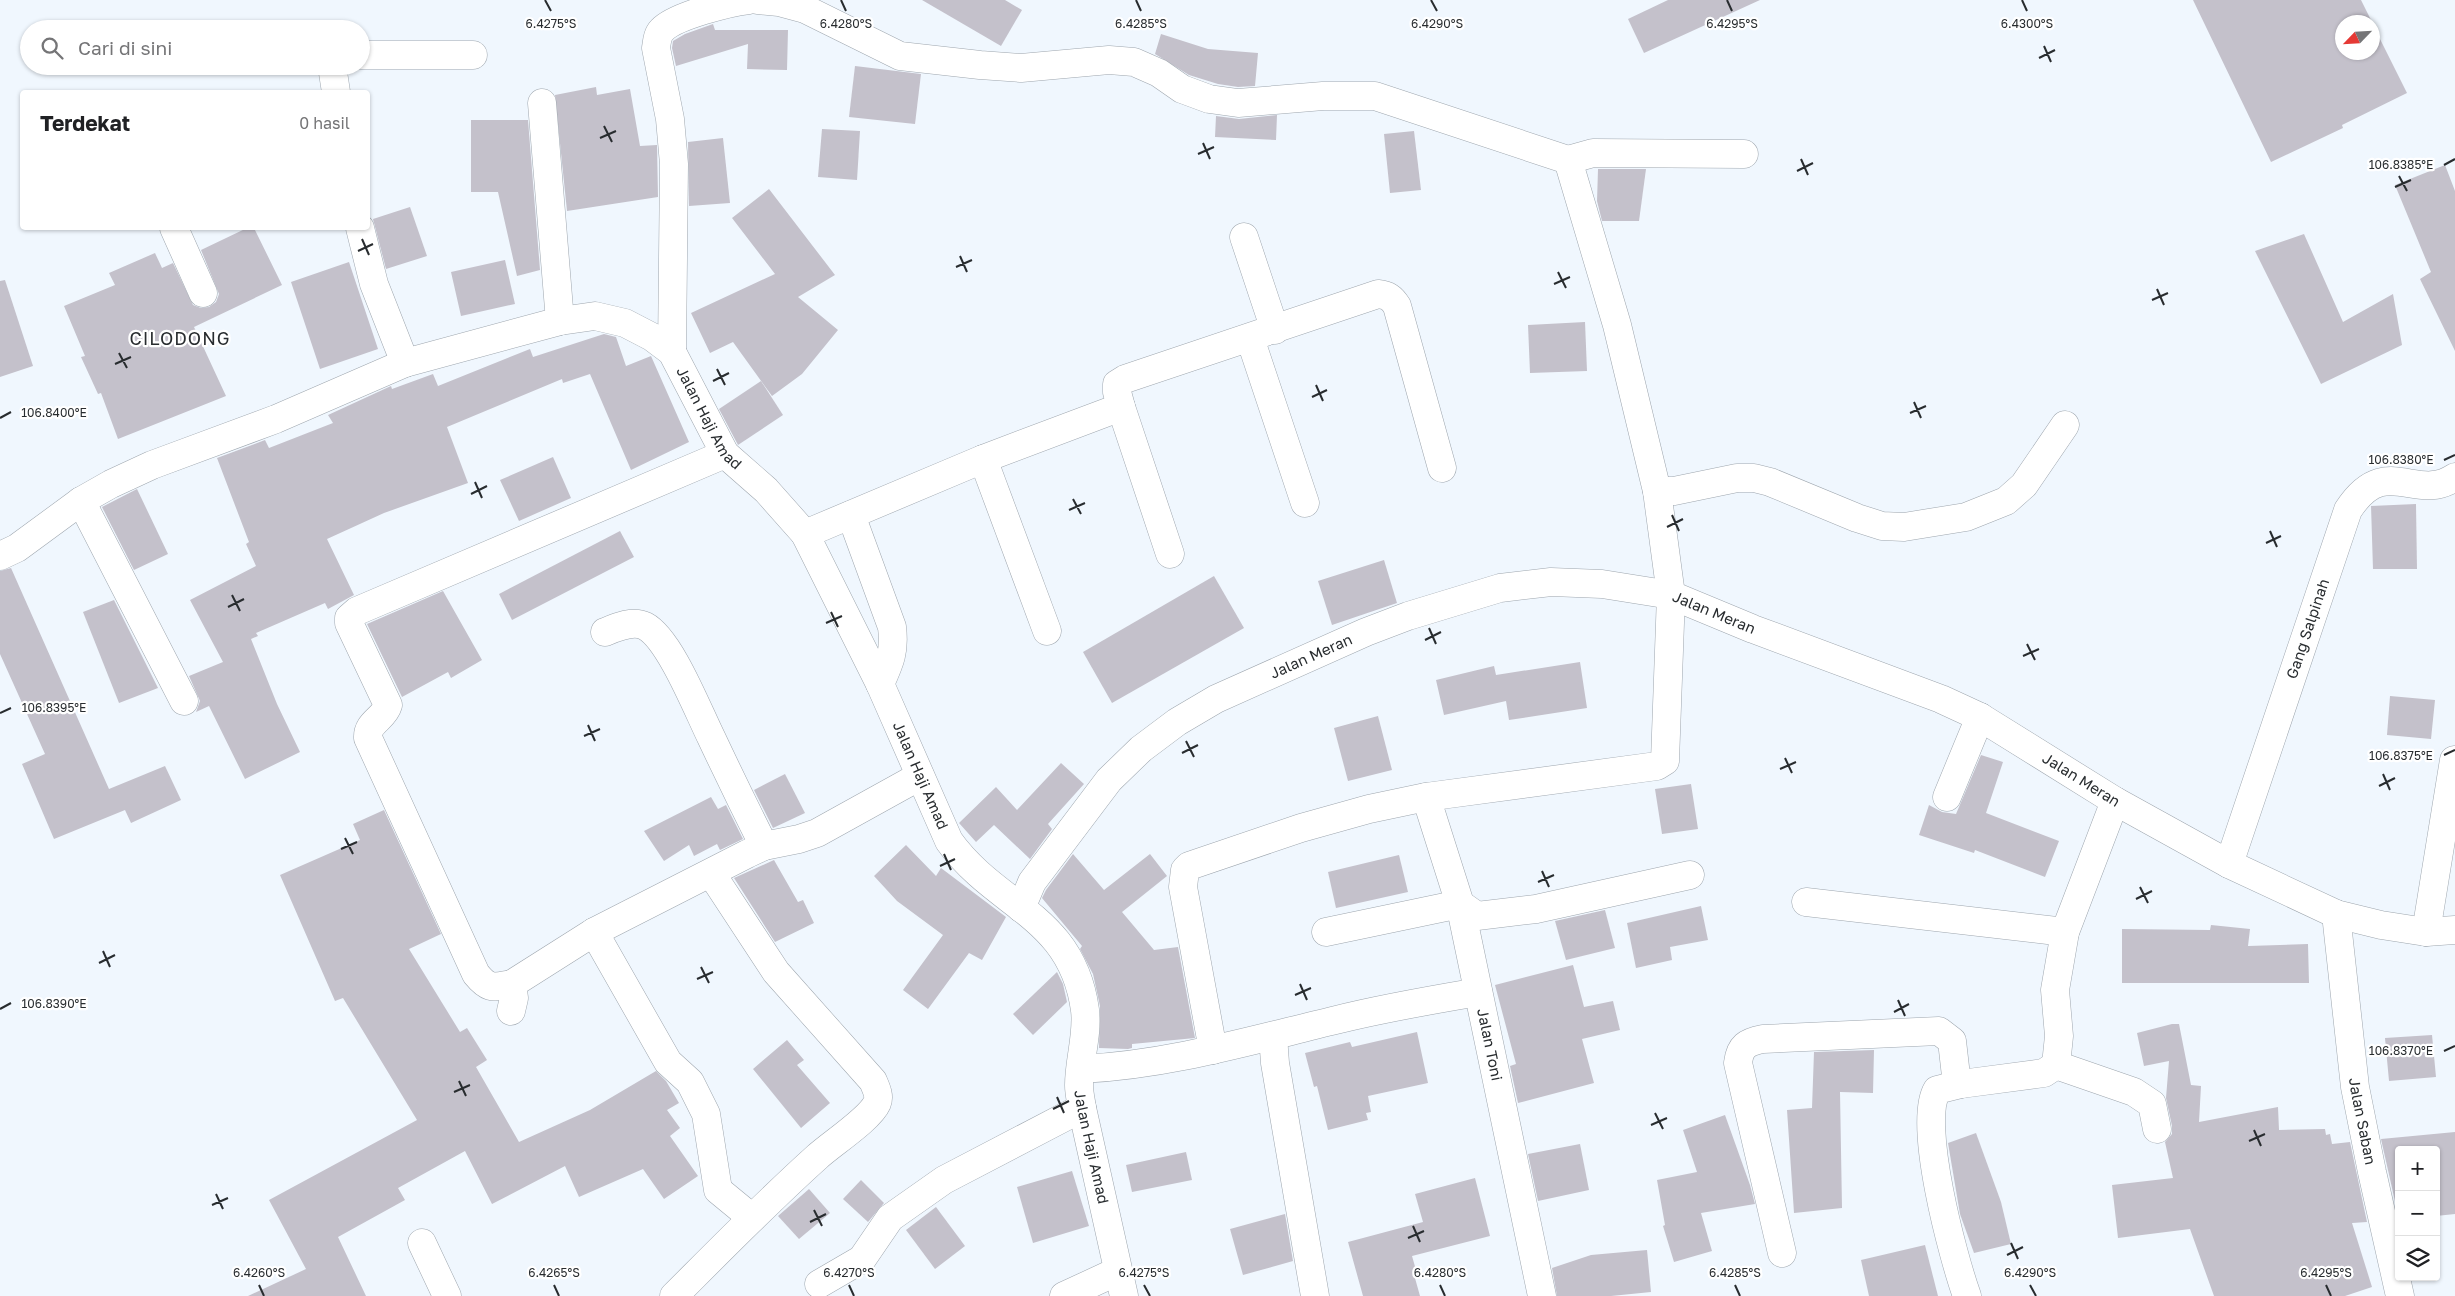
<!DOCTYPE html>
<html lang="id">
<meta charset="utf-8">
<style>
:root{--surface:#fff;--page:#f2f2f2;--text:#202124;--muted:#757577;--line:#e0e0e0}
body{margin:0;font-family:"Golos Text",sans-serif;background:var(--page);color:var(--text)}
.controls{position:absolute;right:15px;bottom:15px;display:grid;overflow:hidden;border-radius:5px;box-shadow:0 1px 4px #0004}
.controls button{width:45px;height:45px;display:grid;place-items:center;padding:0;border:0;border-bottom:1px solid var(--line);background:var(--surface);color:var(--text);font:25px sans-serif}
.compass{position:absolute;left:2335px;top:15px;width:45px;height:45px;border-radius:50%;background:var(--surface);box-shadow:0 1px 4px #0004;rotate:245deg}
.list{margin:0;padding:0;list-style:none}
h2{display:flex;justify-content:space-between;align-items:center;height:65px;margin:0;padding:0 20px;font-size:21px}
h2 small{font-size:16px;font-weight:400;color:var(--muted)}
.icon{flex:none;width:28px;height:28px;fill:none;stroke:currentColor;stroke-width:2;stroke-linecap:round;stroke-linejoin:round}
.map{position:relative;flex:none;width:2455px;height:1296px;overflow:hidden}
.search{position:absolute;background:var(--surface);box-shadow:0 1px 4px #0004;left:20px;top:20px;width:350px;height:55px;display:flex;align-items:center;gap:12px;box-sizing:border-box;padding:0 18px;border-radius:28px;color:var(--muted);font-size:19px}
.panel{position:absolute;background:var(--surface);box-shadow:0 1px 4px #0004;left:20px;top:90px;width:350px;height:140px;border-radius:5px}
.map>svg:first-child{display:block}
</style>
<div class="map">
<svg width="2455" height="1296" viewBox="0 0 2455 1296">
<rect width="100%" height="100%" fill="#f0f7fe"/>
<!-- building -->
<g fill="#c4c1cb">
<polygon points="922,0 1005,0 1022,10 1001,46"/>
<polygon points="1668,0 1760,0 1644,53 1628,19"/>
<polygon points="2193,0 2361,0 2372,22 2342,22 2342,52 2372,52 2372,23 2407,93 2342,125 2343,128 2271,162"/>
<polygon points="713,24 715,30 788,30 787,70 747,69 748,44 676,66 672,48 673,41 685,34"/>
<polygon points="1161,34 1208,49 1258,53 1255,86 1238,87 1218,84 1189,75 1155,54"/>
<polygon points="855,66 921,74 915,124 849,117"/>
<polygon points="596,87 597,95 630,89 640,146 657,145 658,197 567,211 555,95"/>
<polygon points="1277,115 1276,140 1215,137 1216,116 1239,119"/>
<polygon points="471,120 528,120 540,270 517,276 498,192 471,192"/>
<polygon points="822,129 860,131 857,180 818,177"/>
<polygon points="1414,131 1421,190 1390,193 1384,134"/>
<polygon points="723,138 730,203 689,206 688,142"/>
<polygon points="2445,165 2455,191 2455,351 2420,279 2431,272 2395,185"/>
<polygon points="1598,169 1646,169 1639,221 1602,221 1597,201"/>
<polygon points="769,189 835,275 798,297 838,330 802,374 772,396 733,342 710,353 691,313 775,274 732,218"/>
<polygon points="410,207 427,256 386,269 373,219"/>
<polygon points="247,228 254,228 282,285 194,327 226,396 118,439 101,393 98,394 81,357 85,356 64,306 115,285 109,273 155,253 162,268 173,263 193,305 201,308 209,307 216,302 219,294 201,250"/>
<polygon points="2304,234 2343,322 2393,294 2402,345 2321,384 2255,251"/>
<polygon points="505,260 515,304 461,316 451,272"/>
<polygon points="349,262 378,349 320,369 291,282"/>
<polygon points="5,280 33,366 0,377 0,281"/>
<polygon points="1585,322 1587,371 1530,373 1528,325"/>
<polygon points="604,334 616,337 626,366 651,356 689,442 631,470 590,374 563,383 562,379 447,427 468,483 384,513 327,539 354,595 328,609 325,603 256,633 258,636 251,639 277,704 300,752 245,779 209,706 196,712 200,701 189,676 223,662 190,600 256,566 246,544 249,542 217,458 265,440 269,448 333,423 328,415 391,386 392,389 433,374 438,386 530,349 533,357"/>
<polygon points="761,381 783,415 738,445 719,409"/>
<polygon points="553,457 571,498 519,521 500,480"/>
<polygon points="137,489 168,554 134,570 102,507"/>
<polygon points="2416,504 2417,569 2373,569 2371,506"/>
<polygon points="620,531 634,557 512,620 499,594"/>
<polygon points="1384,560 1397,603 1332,625 1318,581"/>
<polygon points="11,568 109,789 165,766 181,800 131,823 125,810 54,839 22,764 45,754 0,654 0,571"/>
<polygon points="1214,576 1244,628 1112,703 1083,652"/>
<polygon points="443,591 482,660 451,678 448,672 402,697 367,624"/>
<polygon points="114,600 158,688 119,703 83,612"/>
<polygon points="1580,662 1587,708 1509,720 1506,701 1444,715 1436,680 1494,666 1496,675"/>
<polygon points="2390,696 2435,700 2431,739 2387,735"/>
<polygon points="1378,716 1392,770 1348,781 1334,728"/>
<polygon points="1981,755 2003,762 1986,813 2059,841 2045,877 1975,850 1974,853 1919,835 1929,805 1942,812 1956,814"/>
<polygon points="1061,763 1084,784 1048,824 1052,829 1030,859 994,825 976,842 959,823 996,787 1017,810"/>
<polygon points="785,774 805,813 773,828 754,790"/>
<polygon points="1691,784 1698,829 1662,834 1655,789"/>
<polygon points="711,797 718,809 726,805 743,839 720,850 717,844 694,856 689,845 664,861 644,831"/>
<polygon points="384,810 441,934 409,949 460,1032 467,1028 487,1060 476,1067 519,1142 590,1110 656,1071 666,1081 679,1103 667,1110 680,1128 670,1136 698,1176 664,1199 643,1169 579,1197 565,1166 492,1204 465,1151 398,1188 405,1200 338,1237 366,1296 248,1296 306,1269 269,1200 417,1120 343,998 335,1001 280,875 360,840 353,824"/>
<polygon points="906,845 936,876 941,868 1006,917 982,960 969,953 928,1009 903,990 943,935 897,901 874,876"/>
<polygon points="1073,854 1104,890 1150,854 1167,876 1122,912 1154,950 1178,947 1195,1038 1132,1044 1132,1048 1128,1049 1099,1048 1100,1006 1093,974 1080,949 1082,946 1042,898 1046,890"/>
<polygon points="1399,855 1408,892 1336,908 1328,872"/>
<polygon points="774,860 798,902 803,900 814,923 775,942 734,878"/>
<polygon points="1701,906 1708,940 1670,947 1672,960 1636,968 1627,923"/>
<polygon points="1605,910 1615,948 1566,960 1555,921"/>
<polygon points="2211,925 2250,929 2248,946 2308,944 2309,983 2122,983 2122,929 2210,930"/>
<polygon points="1573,965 1584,1007 1613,1001 1620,1030 1582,1039 1594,1083 1518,1103 1510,1066 1516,1064 1495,985"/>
<polygon points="1057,972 1063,984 1067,1002 1033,1035 1013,1014"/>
<polygon points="2172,1024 2179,1024 2191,1085 2201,1086 2199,1122 2278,1107 2279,1130 2325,1129 2326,1135 2330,1134 2332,1144 2350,1142 2367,1222 2352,1223 2372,1287 2345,1296 2214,1296 2190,1229 2118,1238 2112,1185 2173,1178 2165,1142 2172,1134 2172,1126 2166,1098 2169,1061 2144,1066 2137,1033"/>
<polygon points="1417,1032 1428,1083 1368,1096 1371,1112 1366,1113 1368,1120 1328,1130 1317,1086 1314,1087 1305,1053 1350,1042 1352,1047"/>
<polygon points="2432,1035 2436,1077 2389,1081 2385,1038"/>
<polygon points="787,1040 804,1060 797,1065 830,1103 801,1128 753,1069"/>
<polygon points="1874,1050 1873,1093 1840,1092 1842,1208 1794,1213 1787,1110 1812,1108 1814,1052"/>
<polygon points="1725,1115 1750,1185 1755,1204 1701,1213 1712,1251 1674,1262 1663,1226 1665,1225 1657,1180 1697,1172 1683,1130"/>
<polygon points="2455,1132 2455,1214 2436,1216 2436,1150 2399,1150 2399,1219 2381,1139"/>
<polygon points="1976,1133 2001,1202 2011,1244 1974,1253 1960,1214 1948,1143"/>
<polygon points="1580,1144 1589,1190 1538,1201 1528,1154"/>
<polygon points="1186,1152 1192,1180 1132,1192 1126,1165"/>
<polygon points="1072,1171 1089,1226 1033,1243 1017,1187"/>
<polygon points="1475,1178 1490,1236 1412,1256 1416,1270 1413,1271 1420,1296 1363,1296 1348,1242 1423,1222 1415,1194"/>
<polygon points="861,1180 884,1203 868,1222 843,1199"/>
<polygon points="809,1189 830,1213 799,1239 778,1216"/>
<polygon points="936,1207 965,1246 935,1269 906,1230"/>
<polygon points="1285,1214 1293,1261 1243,1275 1230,1229"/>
<polygon points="1925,1245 1938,1296 1869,1296 1861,1260"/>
<polygon points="1647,1250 1651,1292 1611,1296 1557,1296 1552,1268 1591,1255"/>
</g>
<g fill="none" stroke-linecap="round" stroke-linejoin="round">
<!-- street casing -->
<g stroke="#9ea6ae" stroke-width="29">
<g id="street">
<polyline points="758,0 779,2 805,9 900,56 980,65 1021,68 1109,60 1134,62 1159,73 1182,89 1209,99 1238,103 1323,96 1375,96 1568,160 1617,325 1657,491 1671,595 1665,761 1657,766 1426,797 1369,809 1301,828 1189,866 1185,870 1183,887 1213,1050"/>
<polyline points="361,55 473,55"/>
<polyline points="332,66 336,92"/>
<polyline points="542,103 560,321"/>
<polyline points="1568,160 1593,153 1744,154"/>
<polyline points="174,228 203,293"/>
<polyline points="360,228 374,284 405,363"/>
<polyline points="1244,237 1275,330"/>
<polyline points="1250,338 1305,503"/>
<path d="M 672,352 L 674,164 L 670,119 L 656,48 C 657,42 657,35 662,30 C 675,16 730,2 749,0"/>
<polyline points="983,459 1047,631"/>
<polyline points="1657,491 1674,491 1737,478 1754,478 1770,482 1857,518 1882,526 1904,527 1966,517 2006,501 2024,485 2065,425"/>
<polyline points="81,501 184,701"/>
<path d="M 851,515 L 892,627 C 895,651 890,662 880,684"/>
<polyline points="805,534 983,459 1121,407"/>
<path d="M 1170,554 L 1121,407 L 1117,392 L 1117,384 L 1125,379 L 1378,294 C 1388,295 1392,298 1397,306 L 1442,468"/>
<path id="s1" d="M 0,556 L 17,548 L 81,501 L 111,484 L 152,465 L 276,419 L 405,363 L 560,321 L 595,316 L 625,323 L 652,337 L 672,352 L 725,454 L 766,490 L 805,534 L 880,684 L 949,841 C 997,908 1072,915 1085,1010 C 1088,1035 1079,1060 1079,1085 C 1079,1093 1081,1101 1082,1108 L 1124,1296"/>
<path d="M 605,632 C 617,627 633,620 645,626 C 670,639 698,711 711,737 C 728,773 746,810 764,846"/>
<path id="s2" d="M 1426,797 L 1460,904 L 1542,1296"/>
<polyline points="1947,797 1980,717"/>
<path id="s3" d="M 2229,864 L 2348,510 C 2386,452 2415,504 2455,477"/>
<polyline points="1806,902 2065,932"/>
<path id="s4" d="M 1021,908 L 1032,882 L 1109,780 L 1141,749 L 1177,722 L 1216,699 L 1366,632 L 1408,616 L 1500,588 L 1551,582 L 1602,584 L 1671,595 L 1753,629 L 1941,699 L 1980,717 L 2115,801 L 2229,864 L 2336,914 L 2381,925 L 2426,932 L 2455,930"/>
<path id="s5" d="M 2336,914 L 2355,1087 L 2372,1172 L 2400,1296"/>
<polyline points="594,932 668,1062 690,1082 706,1114 718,1190 752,1218"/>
<polyline points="1326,932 1460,904 1477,916 1536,909 1690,875"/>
<polyline points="2426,932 2454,760"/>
<path d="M 512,984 C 493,987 489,990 476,974 L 368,738 C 367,722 384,719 388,705 L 349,623 L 349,618 L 357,611 L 725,454"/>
<polyline points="511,1011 514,998 512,984 594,932 747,854 764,846 799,839 817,833 920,776"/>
<polyline points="1273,1036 1275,1063 1315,1296"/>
<polyline points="2056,1065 2134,1092 2152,1104 2157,1129"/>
<path d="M 1081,1069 C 1168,1065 1252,1040 1336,1020 C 1383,1008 1431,1000 1478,992"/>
<path d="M 1961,1084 L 1937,1090 C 1917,1123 1953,1257 1967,1296"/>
<polyline points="422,1243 447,1296"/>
<path d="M 1782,1253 L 1738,1063 C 1740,1046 1747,1042 1763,1039 L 1939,1031 L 1952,1041 L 1956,1076 L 1961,1084 L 2044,1073 L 2056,1065 L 2059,1036 L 2055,990 L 2065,932 L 2115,801"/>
<polyline points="819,1284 862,1259 890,1218 944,1180 1082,1108"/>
<path d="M 674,1296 C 721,1249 768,1201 817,1157 C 831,1144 870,1119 877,1103 C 880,1096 876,1088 873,1081 L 776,972 L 711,873"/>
<polyline points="1064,1296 1118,1271"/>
</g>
</g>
<!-- street -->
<use href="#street" stroke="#fff" stroke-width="28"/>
</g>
<!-- ticks -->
<path fill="none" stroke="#282c2f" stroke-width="2" d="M 545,0 L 551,11M 841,0 L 846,11M 1136,0 L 1141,11M 1431,0 L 1437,11M 1727,0 L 1732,11M 2022,0 L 2027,11M 2044,46 L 2051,62M 2039,58 L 2055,50M 604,126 L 612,142M 600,138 L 616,131M 1203,143 L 1210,159M 1198,154 L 1214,147M 1801,159 L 1808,175M 2444,165 L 2455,159M 1797,171 L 1813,163M 2399,176 L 2407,191M 2395,187 L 2411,180M 362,239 L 369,255M 358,251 L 373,244M 960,256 L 967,272M 956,267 L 972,260M 1558,272 L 1566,288M 1554,284 L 1570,277M 2157,289 L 2164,305M 2152,300 L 2168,293M 119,353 L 127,368M 115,364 L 131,357M 717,369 L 725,385M 713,381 L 729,373M 1316,385 L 1323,401M 1312,397 L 1327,390M 1914,402 L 1921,418M 1910,413 L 1926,406M 0,418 L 11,412M 2444,460 L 2455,455M 475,482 L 482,498M 471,494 L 487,486M 1073,499 L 1081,514M 1069,510 L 1085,503M 1672,515 L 1679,531M 1667,527 L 1683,519M 2270,531 L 2277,547M 2266,543 L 2281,536M 232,595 L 240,611M 228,607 L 244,599M 831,612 L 838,627M 826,623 L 842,616M 1429,628 L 1436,644M 1425,640 L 1441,632M 2027,644 L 2035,660M 2023,656 L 2039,649M 0,713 L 11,708M 588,725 L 595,741M 584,736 L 600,729M 1186,741 L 1194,757M 1182,753 L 1198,745M 2444,755 L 2455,750M 1785,758 L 1792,773M 1780,769 L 1796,762M 2383,774 L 2390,790M 2379,786 L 2395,778M 345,838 L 353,854M 341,849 L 357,842M 944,854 L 951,870M 940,866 L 955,859M 1542,871 L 1549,887M 1538,882 L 1554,875M 2140,887 L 2148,903M 2136,899 L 2152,891M 103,951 L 110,967M 99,963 L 115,955M 701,967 L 709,983M 697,979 L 713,972M 1300,984 L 1307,1000M 1295,995 L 1311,988M 1898,1000 L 1905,1016M 0,1009 L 11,1003M 1894,1012 L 1909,1004M 2444,1051 L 2455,1046M 459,1081 L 466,1096M 454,1092 L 470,1085M 1057,1097 L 1064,1113M 1053,1109 L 1069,1101M 1655,1113 L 1663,1129M 1651,1125 L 1667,1118M 2254,1130 L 2261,1146M 2249,1141 L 2265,1134M 216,1194 L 223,1209M 212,1205 L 228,1198M 814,1210 L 822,1226M 810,1222 L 826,1214M 1413,1226 L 1420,1242M 1408,1238 L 1424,1231M 2011,1243 L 2018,1259M 2007,1255 L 2023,1247M 259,1285 L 264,1296M 554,1285 L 559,1296M 849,1285 L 854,1296M 1144,1285 L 1150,1296M 1440,1285 L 1445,1296M 1735,1285 L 1740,1296M 2030,1285 L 2036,1296M 2326,1285 L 2331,1296"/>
<g text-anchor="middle" stroke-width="4.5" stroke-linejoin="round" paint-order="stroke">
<!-- street labels -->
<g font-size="15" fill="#282c2f" stroke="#fff">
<text dy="5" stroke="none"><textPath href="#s1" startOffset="809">Jalan Haji Amad</textPath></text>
<text dy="5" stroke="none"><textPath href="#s4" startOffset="815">Jalan Meran</textPath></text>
<text dy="5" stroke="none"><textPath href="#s3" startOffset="248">Gang Salpinah</textPath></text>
<text dy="5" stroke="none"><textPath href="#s4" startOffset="395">Jalan Meran</textPath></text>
<text dy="5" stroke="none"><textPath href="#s1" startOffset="1229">Jalan Haji Amad</textPath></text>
<text dy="5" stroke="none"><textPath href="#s4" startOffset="1220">Jalan Meran</textPath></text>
<text dy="5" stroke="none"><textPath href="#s2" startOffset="256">Jalan Toni</textPath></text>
<text dy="5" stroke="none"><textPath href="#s5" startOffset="209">Jalan Saban</textPath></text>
<text dy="5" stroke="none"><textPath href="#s1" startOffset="1662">Jalan Haji Amad</textPath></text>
</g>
<!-- quarter labels -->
<g font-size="18" letter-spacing="1" fill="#282c2f" stroke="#fff">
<text x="180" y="345">CILODONG</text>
</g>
</g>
<g font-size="12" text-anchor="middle" fill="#282c2f" stroke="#fff" stroke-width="4.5" stroke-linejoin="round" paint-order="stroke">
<text x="1732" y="28">6.4295°S</text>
<text x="551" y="28">6.4275°S</text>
<text x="846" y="28">6.4280°S</text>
<text x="1141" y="28">6.4285°S</text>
<text x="1437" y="28">6.4290°S</text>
<text x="2027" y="28">6.4300°S</text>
<text x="2401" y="169">106.8385°E</text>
<text x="54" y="417">106.8400°E</text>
<text x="2401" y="464">106.8380°E</text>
<text x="54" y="712">106.8395°E</text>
<text x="2401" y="760">106.8375°E</text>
<text x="54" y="1008">106.8390°E</text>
<text x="2401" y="1055">106.8370°E</text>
<text x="259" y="1277">6.4260°S</text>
<text x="554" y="1277">6.4265°S</text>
<text x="849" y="1277">6.4270°S</text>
<text x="1144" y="1277">6.4275°S</text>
<text x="1440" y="1277">6.4280°S</text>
<text x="1735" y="1277">6.4285°S</text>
<text x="2030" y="1277">6.4290°S</text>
<text x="2326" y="1277">6.4295°S</text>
</g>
</svg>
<div class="controls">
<button>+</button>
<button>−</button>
<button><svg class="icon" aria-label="layers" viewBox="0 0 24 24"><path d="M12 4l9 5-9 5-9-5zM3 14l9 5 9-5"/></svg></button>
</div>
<svg class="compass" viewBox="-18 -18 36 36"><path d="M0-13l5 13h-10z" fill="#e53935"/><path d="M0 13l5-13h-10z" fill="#757577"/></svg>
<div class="search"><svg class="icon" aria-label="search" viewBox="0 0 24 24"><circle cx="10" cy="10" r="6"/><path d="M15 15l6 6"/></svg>Cari di sini</div>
<section class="panel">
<h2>Terdekat<small>0 hasil</small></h2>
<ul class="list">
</ul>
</section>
</div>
